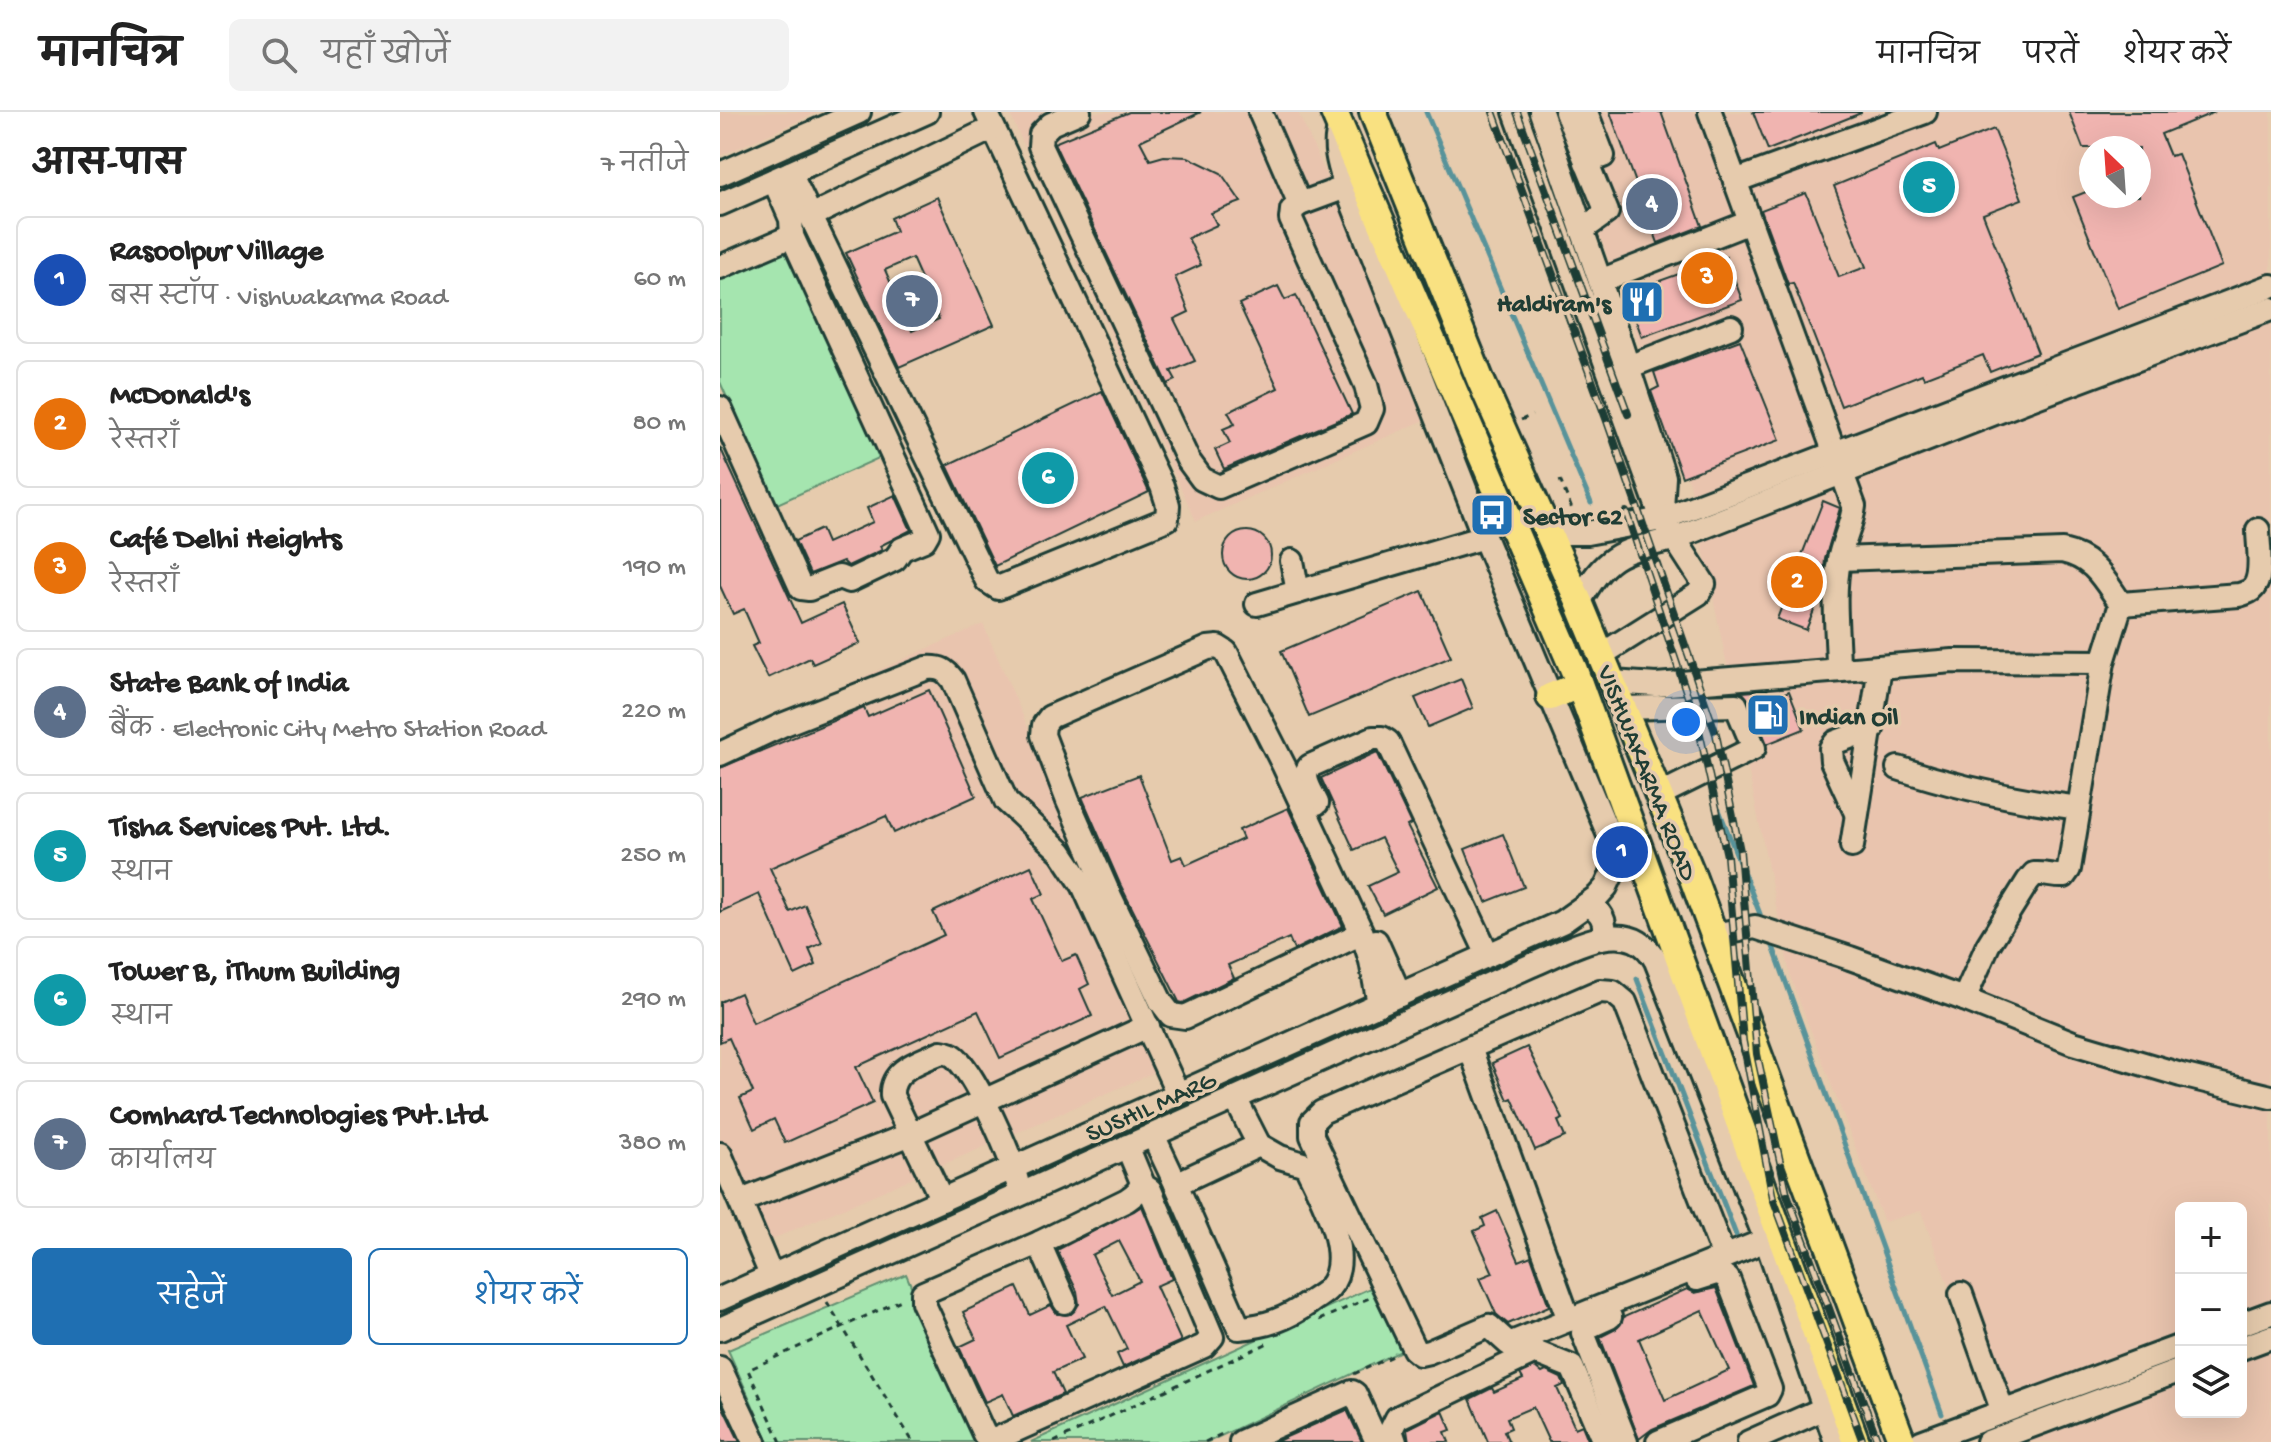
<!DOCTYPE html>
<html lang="hi">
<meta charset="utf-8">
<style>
:root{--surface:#fff;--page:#f2f2f2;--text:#222;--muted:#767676;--line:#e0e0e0;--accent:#1f6fb2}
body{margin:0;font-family:"Gochi Hand","Playpen Sans Deva",sans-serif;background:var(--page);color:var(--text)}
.controls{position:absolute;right:24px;bottom:24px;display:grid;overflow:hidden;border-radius:12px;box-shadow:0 8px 32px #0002}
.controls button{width:72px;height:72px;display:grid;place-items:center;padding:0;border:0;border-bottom:2px solid var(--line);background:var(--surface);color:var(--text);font:40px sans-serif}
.compass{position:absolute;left:1359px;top:24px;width:72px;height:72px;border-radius:50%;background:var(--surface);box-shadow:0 8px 32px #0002;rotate:335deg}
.you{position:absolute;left:966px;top:610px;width:28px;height:28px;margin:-20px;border:6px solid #fff;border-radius:50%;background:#1a73e8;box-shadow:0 0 0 12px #1a73e833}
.badge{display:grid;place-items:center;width:52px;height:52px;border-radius:50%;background:var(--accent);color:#fff;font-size:26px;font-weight:700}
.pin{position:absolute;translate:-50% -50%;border:4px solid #fff;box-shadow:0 2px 8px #0006}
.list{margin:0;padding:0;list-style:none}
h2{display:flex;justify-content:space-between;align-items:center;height:104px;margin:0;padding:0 32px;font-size:34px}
h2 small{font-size:26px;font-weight:400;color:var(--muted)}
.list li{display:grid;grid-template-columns:52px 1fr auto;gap:24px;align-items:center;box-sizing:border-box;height:128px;margin:0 16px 16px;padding:0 16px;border:2px solid var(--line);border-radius:12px}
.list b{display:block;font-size:30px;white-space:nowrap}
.list p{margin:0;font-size:26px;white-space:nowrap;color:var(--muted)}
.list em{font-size:26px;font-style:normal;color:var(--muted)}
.actions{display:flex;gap:16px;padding:24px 32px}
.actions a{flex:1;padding:18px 0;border:2px solid var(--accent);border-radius:12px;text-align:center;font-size:28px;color:var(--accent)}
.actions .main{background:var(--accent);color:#fff}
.icon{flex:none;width:44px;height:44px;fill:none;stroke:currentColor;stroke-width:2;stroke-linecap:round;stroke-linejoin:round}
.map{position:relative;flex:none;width:1551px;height:1330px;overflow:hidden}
header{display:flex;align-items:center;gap:48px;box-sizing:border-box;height:112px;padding:0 40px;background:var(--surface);border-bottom:2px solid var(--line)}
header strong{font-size:38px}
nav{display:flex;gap:44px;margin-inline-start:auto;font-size:28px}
.search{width:560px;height:72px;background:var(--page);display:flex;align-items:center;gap:20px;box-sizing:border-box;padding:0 28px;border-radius:12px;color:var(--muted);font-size:30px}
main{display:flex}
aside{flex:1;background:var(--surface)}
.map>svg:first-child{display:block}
</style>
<header>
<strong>मानचित्र</strong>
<div class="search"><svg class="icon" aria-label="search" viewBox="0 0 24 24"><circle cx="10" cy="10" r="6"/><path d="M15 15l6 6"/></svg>यहाँ खोजें</div>
<nav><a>मानचित्र</a><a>परतें</a><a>शेयर करें</a></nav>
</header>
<main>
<aside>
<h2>आस-पास<small>7 नतीजे</small></h2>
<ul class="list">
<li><span class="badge" style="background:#1a4fb4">1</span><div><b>Rasoolpur Village</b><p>बस स्टॉप · Vishwakarma Road</p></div><em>60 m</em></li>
<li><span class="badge" style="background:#e8710a">2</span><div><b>McDonald's</b><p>रेस्तराँ</p></div><em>80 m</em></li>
<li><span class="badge" style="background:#e8710a">3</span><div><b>Café Delhi Heights</b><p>रेस्तराँ</p></div><em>190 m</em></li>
<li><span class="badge" style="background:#5c6f8a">4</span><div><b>State Bank of India</b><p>बैंक · Electronic City Metro Station Road</p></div><em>220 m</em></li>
<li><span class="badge" style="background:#0f9aa8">5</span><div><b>Tisha Services Pvt. Ltd.</b><p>स्थान</p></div><em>250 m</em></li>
<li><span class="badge" style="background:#0f9aa8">6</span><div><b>Tower B, iThum Building</b><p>स्थान</p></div><em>290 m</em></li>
<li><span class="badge" style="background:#5c6f8a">7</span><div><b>Comhard Technologies Pvt.Ltd</b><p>कार्यालय</p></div><em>380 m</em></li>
</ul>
<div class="actions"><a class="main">सहेजें</a><a>शेयर करें</a></div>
</aside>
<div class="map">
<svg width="1551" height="1330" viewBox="0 0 1551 1330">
<rect width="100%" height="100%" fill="#e6cbad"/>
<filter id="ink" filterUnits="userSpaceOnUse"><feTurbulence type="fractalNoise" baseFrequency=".0125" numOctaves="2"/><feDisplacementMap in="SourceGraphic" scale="16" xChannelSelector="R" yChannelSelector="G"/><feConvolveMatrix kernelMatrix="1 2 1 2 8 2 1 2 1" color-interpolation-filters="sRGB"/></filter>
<g filter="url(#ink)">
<!-- built -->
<g fill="#e9c4ae" fill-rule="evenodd">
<polygon points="0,0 99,0 0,44"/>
<polygon points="289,0 578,0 714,304 476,409"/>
<path d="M 835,0 L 1551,0 L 1551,1330 L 1286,1330 L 1201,1099 L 1164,1110 L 1071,867 L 970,372 ZM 1371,36 L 1419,36 L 1419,84 L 1371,84 ZM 1461,1096 L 1521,1096 L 1521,1300 L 1461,1300 Z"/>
<polygon points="263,512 454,952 32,1136 0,1066 0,628"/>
</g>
<!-- green -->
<g fill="#a5e5af" stroke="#629172" stroke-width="2">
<polygon points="55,137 72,142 161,345 55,393 0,270 0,161"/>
<polygon points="186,1162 259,1330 49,1330 8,1238"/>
<polygon points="650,1176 681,1239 488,1330 311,1330"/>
</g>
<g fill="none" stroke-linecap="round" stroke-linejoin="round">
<!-- stream -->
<g stroke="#59939a" stroke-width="5">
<polyline points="706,0 871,391"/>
<polyline points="999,698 1040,802"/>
<polyline points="1051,829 1222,1302"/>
<polyline points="917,867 1016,1123"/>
</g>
</g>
<!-- building -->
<g fill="#f0b4b0" stroke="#1f3d34" stroke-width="2" fill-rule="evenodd">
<polygon points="409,0 481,0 420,29 430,48 444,44 468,45 501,61 521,90 491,101 497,113 468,126 481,153 455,165 469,200 454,207 475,249 451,259 456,268 448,272 334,31"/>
<polygon points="890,0 941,0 982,114 938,131"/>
<polygon points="1033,0 1141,0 1141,1 1048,38"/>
<polygon points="1349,0 1495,0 1441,22 1450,44 1458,42 1502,154 1398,197 1353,85 1371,78 1371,84 1419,84 1419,36 1363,36"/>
<polygon points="1274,17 1302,87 1263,102 1318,241 1270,260 1263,243 1204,266 1202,262 1121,294 1073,171 1068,172 1041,98 1086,81 1119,165 1146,155 1114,74 1216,32 1219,39"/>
<path d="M 217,85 L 274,213 L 179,255 L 126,141 L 176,119 L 171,106 ZM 192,146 L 219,207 L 192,219 L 165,158 Z"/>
<polygon points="1006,145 1022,188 922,225 906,181"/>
<polygon points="558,174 565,188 576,183 632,302 504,357 495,338 510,331 503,317 515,312 508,300 558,276 519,192"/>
<polygon points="1020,228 1060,328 962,365 931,279 939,275 934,260"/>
<polygon points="382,279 429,380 275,454 227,353"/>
<polygon points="0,335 81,511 122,492 140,531 93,552 90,546 48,566 32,534 39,531 24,497 13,502 0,474"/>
<polygon points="175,383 191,418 160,434 162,438 128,454 123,449 90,462 75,429 101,417 107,431 153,410 147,396"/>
<polygon points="1103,389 1120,396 1105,447 1102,479 1086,518 1057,507"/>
<circle cx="527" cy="443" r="24"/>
<polygon points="702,479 731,545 589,605 561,539"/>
<polygon points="741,567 753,596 708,615 695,586"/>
<polygon points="209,578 256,684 174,721 166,704 50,756 70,800 85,793 102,831 89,837 96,853 75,863 39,782 0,800 0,656 144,596 148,605"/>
<polygon points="1047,578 1051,587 1069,579 1084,617 1047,632 1029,588 1022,580"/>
<polygon points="657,640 691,712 687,714 718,775 663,802 648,774 678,760 661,726 634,738 601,666"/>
<polygon points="419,663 452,748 462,744 466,753 523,727 519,718 568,696 623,814 574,838 569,826 508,853 514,866 463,891 459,890 400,772 362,685"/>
<polygon points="783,722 804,775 766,790 745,737"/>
<polygon points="311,754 324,782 313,787 342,849 356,843 369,872 360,877 372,904 280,946 258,899 136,955 153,991 65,1031 54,1007 34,1017 20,986 33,980 9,926 0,930 0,890 20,881 33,911 224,823 213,800"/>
<polygon points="807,935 843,1007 838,1009 845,1025 815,1038 792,986 788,988 772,951"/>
<path d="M 422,1094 L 452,1167 L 436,1174 L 461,1229 L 403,1255 L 397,1242 L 407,1237 L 386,1194 L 346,1213 L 362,1247 L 333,1260 L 343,1282 L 293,1304 L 283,1282 L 265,1290 L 239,1235 L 256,1227 L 243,1200 L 297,1175 L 310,1203 L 331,1193 L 337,1202 L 351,1202 L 359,1192 L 357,1179 L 337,1138 ZM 399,1129 L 420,1169 L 392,1183 L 372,1143 Z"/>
<polygon points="777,1099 799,1149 811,1144 829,1194 788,1212 776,1202 760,1166 773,1161 754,1119 765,1114 762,1106"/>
<path d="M 996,1176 L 1034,1274 L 932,1317 L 919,1327 L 880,1225 L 896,1217 L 904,1205 L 967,1177 L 975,1181 ZM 982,1198 L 1009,1258 L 945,1288 L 919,1227 Z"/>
<polygon points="815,1255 822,1261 826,1259 841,1266 844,1273 837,1276 855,1316 862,1313 869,1330 829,1330 813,1295 787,1306 791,1316 784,1319 789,1330 768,1330 750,1287 772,1276 774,1280 803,1267 800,1262"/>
<polygon points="0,1289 20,1330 3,1330 0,1323"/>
<polygon points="627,1298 642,1330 555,1330"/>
<polygon points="723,1299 731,1318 725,1320 729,1330 689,1330 687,1317"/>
</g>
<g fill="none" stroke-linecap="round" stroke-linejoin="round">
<!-- minor casing -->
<g stroke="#1f3d34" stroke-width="28">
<g id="minor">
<polyline points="359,0 331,12 321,22 320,34 468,348 482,367 499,375 646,311 652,297 646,273 571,107 572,98 580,92 626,75"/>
<polyline points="540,0 580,92"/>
<polyline points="795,0 942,407 984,472 978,482 881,543"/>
<polyline points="821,0 880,169 944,365 942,398"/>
<polyline points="846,0 887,100 862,118"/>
<path d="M 990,0 L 1134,394 C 1132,414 1122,430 1119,449 C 1112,484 1118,523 1118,558"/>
<polyline points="866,50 883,44 866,0"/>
<polyline points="70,61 267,469 278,476 447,407 448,393 442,374 266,0"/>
<polyline points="0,62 139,0"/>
<polyline points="54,68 71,107 72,124"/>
<polyline points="1015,69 1205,0"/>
<polyline points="0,92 207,0"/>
<polyline points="91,104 273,16"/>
<polyline points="0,155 72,124 208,421 204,428 182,437 175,447 129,469 119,465 89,477 81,476 0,296"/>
<polyline points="880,169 1030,110"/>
<polyline points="908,255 1011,215"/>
<polyline points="829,421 867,421 942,407 1551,174"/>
<path d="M 1119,447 L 1342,439 C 1374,446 1383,466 1401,492"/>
<polyline points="572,449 578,480"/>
<path d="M 859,490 C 887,440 901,440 953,427 L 1308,288 L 1551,197"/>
<polyline points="537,492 764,425"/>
<path d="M 892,570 L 936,573 L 1233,549 L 1383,550 L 1401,492 L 1519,483 C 1520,483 1531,479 1531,478 C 1545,467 1538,434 1538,418"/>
<polyline points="903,596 1016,593 1034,636 939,683"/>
<path d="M 0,642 L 62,613 L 207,556 C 221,555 225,558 233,568 L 286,689 L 341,740 L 363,773 L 458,982"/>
<path d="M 1178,656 C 1238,676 1296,688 1359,696"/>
<path d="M 597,691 C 592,680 580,665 590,654 L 653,626 L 662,626 L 668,630 L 768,843"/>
<polyline points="1136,701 1112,649 1111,636 1116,630 1152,617"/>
<polyline points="1132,734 1160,555"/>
<path d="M 866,793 C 881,797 887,809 883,825"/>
<polyline points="642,821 465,905 451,903 441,890 387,778 348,689 323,623 324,613 330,605 488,536 498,535 506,540 564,654 642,821 651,849 659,892"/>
<polyline points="994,823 1035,815 1130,846 1244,887 1353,931 1461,963 1551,985"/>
<polyline points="656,829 680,883"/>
<path d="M 1244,887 L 1268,833 L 1308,769 L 1314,762 C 1325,761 1334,765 1344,764 L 1349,757 L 1383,550"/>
<polyline points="750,936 849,1208"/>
<path d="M 515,986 L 539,1033 L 456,1072 L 519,1216 C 547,1214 566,1207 589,1191 C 595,1186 604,1182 609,1176 C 636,1145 600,1083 586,1053 L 560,1045 L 539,1033"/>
<polyline points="433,1023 456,1072"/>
<path d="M 407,1034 L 422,1070 C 419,1080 415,1082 407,1088 L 319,1131 L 203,1181 L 203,1190 L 264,1322 L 272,1329 L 484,1234 L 492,1225 L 430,1078 L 421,1072"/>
<polyline points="0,1042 51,1163"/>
<path d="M 222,1088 L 172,984 C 170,957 200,950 221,940 C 228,941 233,942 238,948 C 258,969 290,1041 297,1069"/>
<polyline points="21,1089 191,1022 428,914"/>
<polyline points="319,1131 345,1190"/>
<polyline points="1004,1145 905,890 893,880 880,879 602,1000 592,1010 592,1024 694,1237 700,1242 709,1240 769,1214 789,1232 1046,1128"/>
<polyline points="1241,1182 1283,1300"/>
<path d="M 0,1187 L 842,810 L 877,785 L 886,775 L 896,753 L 896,740 L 764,425 L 626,75 C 620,56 612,34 620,14"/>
<polyline points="890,1205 866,1216 863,1221 906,1330"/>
<polyline points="1521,1212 1551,1201"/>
<path d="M 0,1217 L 812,853 C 851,837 909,800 936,849 L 1046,1128 L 1116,1330"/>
<polyline points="1521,1236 1551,1225"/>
<polyline points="0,1256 35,1330"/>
<polyline points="521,1330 632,1280 635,1282 657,1330"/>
<polyline points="675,1330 671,1318 677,1306 815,1240 852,1255 884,1330"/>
<polyline points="938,1330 1047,1283 1050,1277 1008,1167 999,1160 977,1167"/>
<polyline points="1029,1330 1103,1297"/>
<polyline points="1201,1330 1461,1234"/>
<polyline points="1268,1330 1461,1258"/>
</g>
</g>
<!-- major casing -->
<g stroke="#1f3d34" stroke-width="32">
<g id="major">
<polyline points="614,0 854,558 1136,1330"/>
<polyline points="653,0 760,267 859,490 971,761 1182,1330"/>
<polyline points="830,585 859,573"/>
</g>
</g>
<!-- path -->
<g stroke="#1f3d34" stroke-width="3" stroke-dasharray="6 6" stroke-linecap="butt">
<polyline points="801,308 812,303"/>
<polyline points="840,368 854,402"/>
<polyline points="107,1190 193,1330"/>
<polyline points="599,1208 649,1186"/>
<polyline points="634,1262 675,1243 674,1240"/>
<polyline points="61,1330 28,1258 183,1187"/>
<polyline points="334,1330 548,1231"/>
<polyline points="485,1330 504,1321"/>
</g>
<!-- minor -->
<use href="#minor" stroke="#e6cbad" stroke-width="22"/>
<!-- major -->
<use href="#major" stroke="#f9e181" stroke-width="26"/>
<!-- rail casing -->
<g stroke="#1f3d34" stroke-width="8">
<g id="rail">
<polyline points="773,0 887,309 996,622 1020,739 1037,942 1067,1082 1158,1330"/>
<polyline points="797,0 908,302"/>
<polyline points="906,400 979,618 1007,744 1023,929 1053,1086 1143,1330"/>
</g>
</g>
<!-- rail -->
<use href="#rail" stroke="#e6cbad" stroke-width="5" stroke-dasharray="15" stroke-linecap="butt"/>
</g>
</g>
<!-- icons -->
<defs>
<g id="restaurant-square" transform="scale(2.3)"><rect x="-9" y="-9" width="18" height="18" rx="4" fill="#1f6fb2" stroke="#e6cbad"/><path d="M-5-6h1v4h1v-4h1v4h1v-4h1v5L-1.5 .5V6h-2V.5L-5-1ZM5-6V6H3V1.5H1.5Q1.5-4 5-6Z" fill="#fff"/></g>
<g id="bus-square" transform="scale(2.3)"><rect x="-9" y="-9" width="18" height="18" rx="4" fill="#1f6fb2" stroke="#e6cbad"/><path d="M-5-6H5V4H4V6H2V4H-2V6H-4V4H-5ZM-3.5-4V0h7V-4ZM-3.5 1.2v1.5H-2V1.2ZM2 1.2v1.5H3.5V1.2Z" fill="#fff"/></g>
<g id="fuel-square" transform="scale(2.3)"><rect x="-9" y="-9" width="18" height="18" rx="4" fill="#1f6fb2" stroke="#e6cbad"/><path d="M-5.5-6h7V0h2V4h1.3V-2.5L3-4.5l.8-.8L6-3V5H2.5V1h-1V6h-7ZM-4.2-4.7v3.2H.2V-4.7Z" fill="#fff"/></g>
</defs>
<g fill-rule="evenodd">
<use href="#restaurant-square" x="922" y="190"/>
<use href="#bus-square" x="772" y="403"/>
<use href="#fuel-square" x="1048" y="603"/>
</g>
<g text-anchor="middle" stroke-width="7" stroke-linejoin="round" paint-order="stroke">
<!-- poi labels -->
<g font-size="26" font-weight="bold" fill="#1f3d34" stroke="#e6cbad" text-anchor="start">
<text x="891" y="199" text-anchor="end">Haldiram's</text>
<text x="803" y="412">Sector 62</text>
<text x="1079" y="612">Indian Oil</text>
</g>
<!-- street labels -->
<g font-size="26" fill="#1f3d34" stroke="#e6cbad">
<text transform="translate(929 660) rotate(68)" y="9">VISHWAKARMA ROAD</text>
<text transform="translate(430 993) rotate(-24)" y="9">SUSHIL MARG</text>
</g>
</g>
</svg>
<div class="controls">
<button>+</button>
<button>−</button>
<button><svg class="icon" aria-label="layers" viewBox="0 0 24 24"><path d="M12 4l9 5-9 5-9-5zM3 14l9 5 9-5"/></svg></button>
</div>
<svg class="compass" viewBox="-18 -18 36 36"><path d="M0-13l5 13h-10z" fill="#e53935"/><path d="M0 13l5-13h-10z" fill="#767676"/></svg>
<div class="you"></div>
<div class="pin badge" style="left:902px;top:740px;background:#1a4fb4">1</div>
<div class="pin badge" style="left:1077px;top:470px;background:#e8710a">2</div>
<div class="pin badge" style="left:987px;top:166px;background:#e8710a">3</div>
<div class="pin badge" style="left:932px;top:92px;background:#5c6f8a">4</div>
<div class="pin badge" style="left:1209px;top:75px;background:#0f9aa8">5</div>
<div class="pin badge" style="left:328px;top:366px;background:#0f9aa8">6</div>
<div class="pin badge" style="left:192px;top:189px;background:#5c6f8a">7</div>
</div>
</main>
